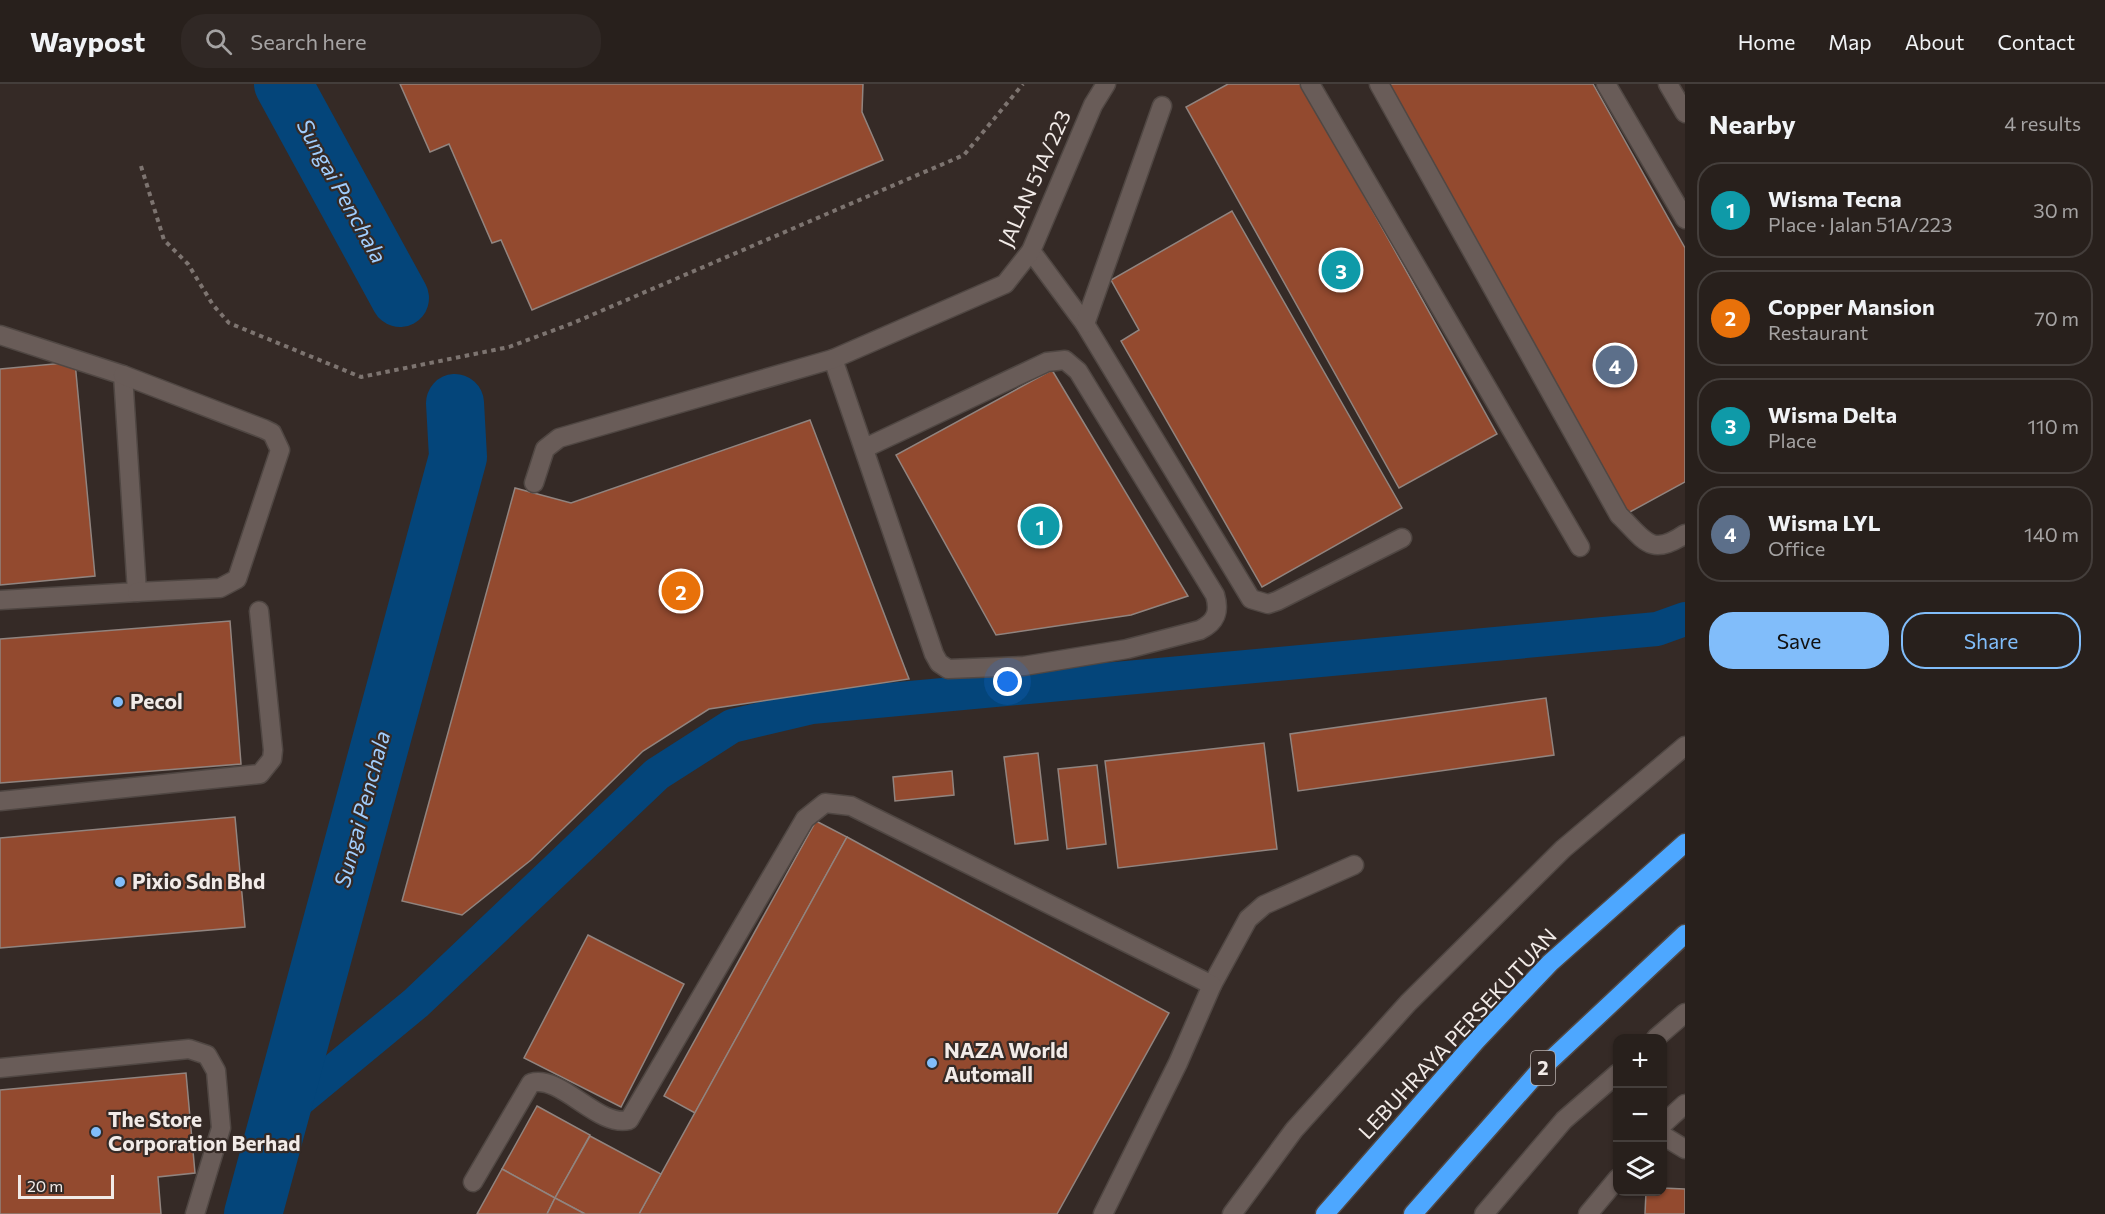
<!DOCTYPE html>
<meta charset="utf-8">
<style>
:root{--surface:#28201c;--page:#302825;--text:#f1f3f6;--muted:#a5a3a3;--line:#443e3b;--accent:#81bdfa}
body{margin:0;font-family:Commissioner,sans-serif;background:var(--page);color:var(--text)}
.controls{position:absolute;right:18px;bottom:18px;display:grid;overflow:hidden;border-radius:12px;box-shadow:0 2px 4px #0004}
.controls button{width:54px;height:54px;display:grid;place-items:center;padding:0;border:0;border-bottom:2px solid var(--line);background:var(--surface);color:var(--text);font:30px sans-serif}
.scale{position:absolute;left:18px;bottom:15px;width:96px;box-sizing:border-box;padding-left:6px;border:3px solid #f2ebe8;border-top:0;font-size:16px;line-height:21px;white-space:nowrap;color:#f2ebe8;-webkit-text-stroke:4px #352a26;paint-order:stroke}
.you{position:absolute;left:1008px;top:598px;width:21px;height:21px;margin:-15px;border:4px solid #fff;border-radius:50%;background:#1a73e8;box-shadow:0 0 0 9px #1a73e833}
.badge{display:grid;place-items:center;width:39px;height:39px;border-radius:50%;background:var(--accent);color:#fff;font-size:20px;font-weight:700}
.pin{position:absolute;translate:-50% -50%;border:3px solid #fff;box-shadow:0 2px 6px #0006}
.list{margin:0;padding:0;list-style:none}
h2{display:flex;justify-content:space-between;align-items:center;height:78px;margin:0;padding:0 24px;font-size:26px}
h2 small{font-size:20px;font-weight:400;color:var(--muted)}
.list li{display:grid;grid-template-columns:39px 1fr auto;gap:18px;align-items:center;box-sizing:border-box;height:96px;margin:0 12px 12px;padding:0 12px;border:2px solid var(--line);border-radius:24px}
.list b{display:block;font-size:22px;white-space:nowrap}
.list p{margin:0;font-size:20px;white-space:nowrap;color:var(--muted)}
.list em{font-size:20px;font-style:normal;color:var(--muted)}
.actions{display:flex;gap:12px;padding:18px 24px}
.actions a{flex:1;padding:14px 0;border:2px solid var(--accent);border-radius:24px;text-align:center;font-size:21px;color:var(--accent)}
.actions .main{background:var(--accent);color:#111}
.icon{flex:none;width:33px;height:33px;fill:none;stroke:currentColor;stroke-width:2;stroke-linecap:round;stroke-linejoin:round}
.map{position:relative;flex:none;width:1685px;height:1130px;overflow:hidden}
header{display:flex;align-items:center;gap:36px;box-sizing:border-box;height:84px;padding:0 30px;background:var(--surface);border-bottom:2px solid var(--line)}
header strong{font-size:28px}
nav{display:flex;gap:33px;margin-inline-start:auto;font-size:21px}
.search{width:420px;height:54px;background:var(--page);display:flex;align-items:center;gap:15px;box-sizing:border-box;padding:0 21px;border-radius:24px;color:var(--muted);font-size:22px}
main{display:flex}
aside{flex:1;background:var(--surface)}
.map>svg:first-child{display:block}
</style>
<header>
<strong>Waypost</strong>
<div class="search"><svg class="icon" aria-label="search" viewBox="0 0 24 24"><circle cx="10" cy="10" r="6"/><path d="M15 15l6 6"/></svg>Search here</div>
<nav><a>Home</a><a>Map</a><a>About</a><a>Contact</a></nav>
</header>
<main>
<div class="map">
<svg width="1685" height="1130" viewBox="0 0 1685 1130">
<rect width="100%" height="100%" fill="#352a26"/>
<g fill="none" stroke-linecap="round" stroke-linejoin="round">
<!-- canal -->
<polyline stroke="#04457a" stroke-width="34" points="278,1033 416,919 657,690 732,642 812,623 1657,545 1685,535"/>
<!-- river -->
<g stroke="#04457a" stroke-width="58">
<polyline points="283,0 400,214"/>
<polyline points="253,1130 458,373 455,319"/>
</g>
</g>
<!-- building -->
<g fill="#934a2f" stroke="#91847f" stroke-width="1.5">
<polygon points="400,0 863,0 862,28 883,76 532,226 501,156 492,159 449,60 430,68"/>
<polygon points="1228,0 1302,0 1497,350 1399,404 1186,23"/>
<polygon points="1388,0 1593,0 1685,164 1685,398 1628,429"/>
<polygon points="1232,127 1402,424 1262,503 1121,257 1139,246 1111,196"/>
<polygon points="75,278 95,492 0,501 0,285"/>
<polygon points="1052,286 1188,512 1131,531 996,551 896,371"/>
<polygon points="810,336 909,595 709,625 643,667 531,776 462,831 402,817 515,404 571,419"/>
<polygon points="230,537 241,680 0,699 0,555"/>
<polygon points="1546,614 1554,671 1298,707 1290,650"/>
<polygon points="1264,659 1277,765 1118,784 1105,677"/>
<polygon points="1038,669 1048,756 1015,760 1004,673"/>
<polygon points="1097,681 1106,760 1067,765 1058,685"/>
<polygon points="952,687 954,711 895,717 893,693"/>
<polygon points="235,733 245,843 0,864 0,754"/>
<polygon points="816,737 847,753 695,1029 664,1012"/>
<polygon points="847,753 1169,929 1057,1130 639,1130"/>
<polygon points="588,851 684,900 621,1023 524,974"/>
<polygon points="186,989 195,1089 158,1093 161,1130 0,1130 0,1006"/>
<polygon points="537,1022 590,1051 555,1114 502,1085"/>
<polygon points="590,1052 661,1090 639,1130 585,1130 555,1114"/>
<polygon points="502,1085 555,1114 547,1130 477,1130"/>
<polygon points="1662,1104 1685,1105 1685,1130 1645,1130 1646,1108 1662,1108"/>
<polygon points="555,1114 585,1130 547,1130"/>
</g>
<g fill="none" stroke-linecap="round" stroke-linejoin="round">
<!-- minor casing -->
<g stroke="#504743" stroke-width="21">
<g id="minor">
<polyline points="1310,0 1580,463"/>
<path d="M 1379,0 L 1619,431 C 1644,455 1650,474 1685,450"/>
<polyline points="1606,0 1685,135"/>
<polyline points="1668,0 1685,29"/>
<polyline points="1031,167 1085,240 1251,515 1268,520 1277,517 1402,454"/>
<polyline points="1085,240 1162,22"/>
<polyline points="0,251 123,291 137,508 0,516"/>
<path d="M 833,275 L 934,570 L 939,579 L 948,585 L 1024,582 L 1127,565 L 1200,546 C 1216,538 1220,528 1215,511 L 1078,287 L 1065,276 L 1047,278 L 865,364"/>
<polyline points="123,291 264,345 272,349 280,366 237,495 220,504 137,508"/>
<polyline points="534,399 545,365 559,354 833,275 1005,200 1031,167 1093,21 1106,0"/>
<polyline points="0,717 260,690 272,675 273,666 259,527"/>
<polyline points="1212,901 1248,835 1264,821 1354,781"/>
<polyline points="1656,954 1685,929"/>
<polyline points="0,984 189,965 207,971 216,987 221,1044 195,1130"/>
<polyline points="1662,1041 1685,1020"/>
<polyline points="1662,1051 1685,1065"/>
<path d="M 473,1098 L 531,999 C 561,990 598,1044 629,1036 L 805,735 L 825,719 L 851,722 L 1212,901 L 1178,979 L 1103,1130"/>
<polyline points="1232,1130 1294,1046 1408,919 1563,765 1685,662"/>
<polyline points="1484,1130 1564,1036 1618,989"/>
<polyline points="1588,1130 1618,1094"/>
</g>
</g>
<!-- highway casing -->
<g stroke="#504743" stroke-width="21">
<g id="highway">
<polyline points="1325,1130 1476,957 1550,879 1685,759"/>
<polyline points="1413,1130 1539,987 1685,850"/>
</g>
</g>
<!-- path -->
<polyline stroke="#7d7470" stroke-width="4" stroke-dasharray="4.5 4.5" stroke-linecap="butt" points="141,82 164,156 188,180 213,221 229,239 361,293 509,263 573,239 964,71 1023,0"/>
<!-- minor -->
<use href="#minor" stroke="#695c58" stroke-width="18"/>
<!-- highway -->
<use href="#highway" stroke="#4da7ff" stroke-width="18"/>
</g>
<!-- markers -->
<g fill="#81bdfa" stroke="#352a26" stroke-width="2">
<circle cx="118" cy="618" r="6"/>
<circle cx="120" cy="798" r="6"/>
<circle cx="932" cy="979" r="6"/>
<circle cx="96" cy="1048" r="6"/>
</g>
<g text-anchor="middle" stroke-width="4.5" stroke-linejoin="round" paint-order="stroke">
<!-- shield labels -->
<rect fill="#352a26" stroke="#b9b1ae" stroke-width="1.5" x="1531" y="967" width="24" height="34" rx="4.5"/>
<g font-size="20" font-weight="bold" fill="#f2ebe8">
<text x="1543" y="991">2</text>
</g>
<!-- street labels -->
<g font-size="21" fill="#f2ebe8" stroke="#352a26">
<text transform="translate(1035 95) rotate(-66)" y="7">JALAN 51A/223</text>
<text transform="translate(1458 950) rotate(-47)" y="7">LEBUHRAYA PERSEKUTUAN</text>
</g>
<!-- poi labels -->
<g font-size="21" font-weight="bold" fill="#f2ebe8" stroke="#352a26" text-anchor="start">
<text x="130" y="625">Pecol</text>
<text x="132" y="805">Pixio Sdn Bhd</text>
<text x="944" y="974">NAZA World<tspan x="944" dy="24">Automall</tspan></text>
<text x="108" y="1043">The Store<tspan x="108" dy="24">Corporation Berhad</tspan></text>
</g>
<!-- water labels -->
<g font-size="22" font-style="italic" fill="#a1cefe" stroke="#352a26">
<text transform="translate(342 107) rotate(61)" y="8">Sungai Penchala</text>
<text transform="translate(362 725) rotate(-75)" y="8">Sungai Penchala</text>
</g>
</g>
</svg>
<div class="controls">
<button>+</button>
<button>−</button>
<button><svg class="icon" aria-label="layers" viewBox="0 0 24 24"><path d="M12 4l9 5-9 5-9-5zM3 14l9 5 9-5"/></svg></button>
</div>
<div class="scale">20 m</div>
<div class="you"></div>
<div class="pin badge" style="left:1040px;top:442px;background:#0f9aa8">1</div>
<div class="pin badge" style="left:681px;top:507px;background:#e8710a">2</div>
<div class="pin badge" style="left:1341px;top:186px;background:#0f9aa8">3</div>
<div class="pin badge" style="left:1615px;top:281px;background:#5c6f8a">4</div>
</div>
<aside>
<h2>Nearby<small>4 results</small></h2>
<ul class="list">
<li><span class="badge" style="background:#0f9aa8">1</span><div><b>Wisma Tecna</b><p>Place · Jalan 51A/223</p></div><em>30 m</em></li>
<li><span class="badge" style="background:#e8710a">2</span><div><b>Copper Mansion</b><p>Restaurant</p></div><em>70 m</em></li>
<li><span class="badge" style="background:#0f9aa8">3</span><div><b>Wisma Delta</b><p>Place</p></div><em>110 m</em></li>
<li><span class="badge" style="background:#5c6f8a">4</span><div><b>Wisma LYL</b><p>Office</p></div><em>140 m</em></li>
</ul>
<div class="actions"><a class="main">Save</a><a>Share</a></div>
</aside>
</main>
